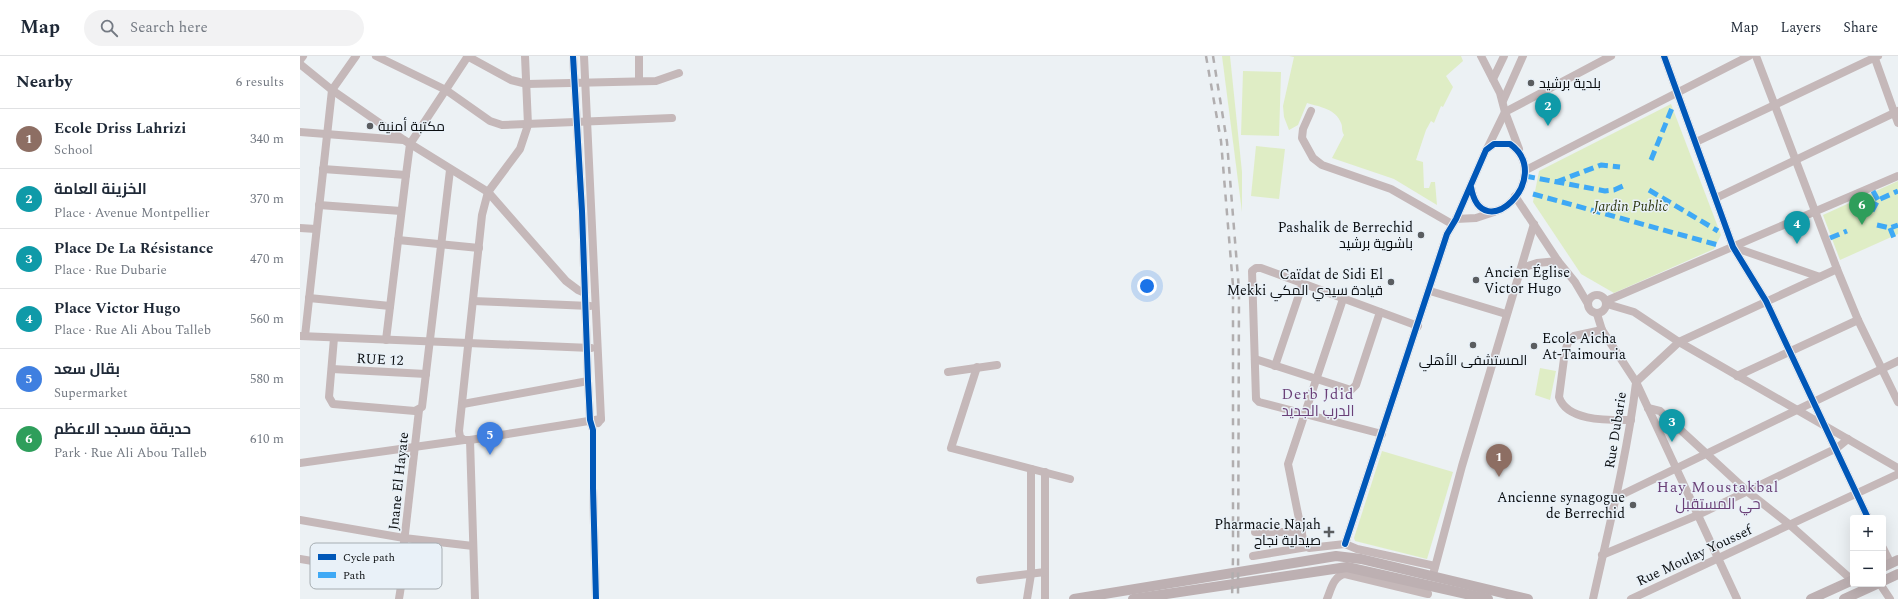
<!DOCTYPE html>
<meta charset="utf-8">
<style>
:root{--surface:#fff;--page:#f2f2f3;--text:#1f2937;--muted:#747a83;--line:#e0e1e3;--accent:#b45309}
body{margin:0;font-family:Spectral,Cairo,serif;background:var(--page);color:var(--text)}
.controls{position:absolute;right:12px;bottom:12px;display:grid;overflow:hidden;border-radius:4px;box-shadow:0 4px 16px #0002}
.controls button{width:36px;height:36px;display:grid;place-items:center;padding:0;border:0;border-bottom:1px solid var(--line);background:var(--surface);color:var(--text);font:20px sans-serif}
.you{position:absolute;left:847px;top:230px;width:14px;height:14px;margin:-10px;border:3px solid #fff;border-radius:50%;background:#1a73e8;box-shadow:0 0 0 6px #1a73e833}
.badge{display:grid;place-items:center;width:26px;height:26px;border-radius:50%;background:var(--accent);color:#fff;font-size:13px;font-weight:700}
.pin{position:absolute;translate:-50% -33px;filter:drop-shadow(0 1px 2px #0008)}
.pin::after{content:'';position:absolute;top:21px;width:14px;height:12px;background:inherit;clip-path:polygon(0 0,100% 0,50% 100%)}
.list{margin:0;padding:0;list-style:none}
h2{display:flex;justify-content:space-between;align-items:center;height:52px;margin:0;padding:0 16px;font-size:17px}
h2 small{font-size:13px;font-weight:400;color:var(--muted)}
.list li{display:grid;grid-template-columns:26px 1fr auto;gap:12px;align-items:center;box-sizing:border-box;height:60px;padding:0 16px;border-top:1px solid var(--line)}
.list b{display:block;font-size:15px;white-space:nowrap}
.list p{margin:0;font-size:13px;white-space:nowrap;color:var(--muted)}
.list em{font-size:13px;font-style:normal;color:var(--muted)}
.icon{flex:none;width:22px;height:22px;fill:none;stroke:currentColor;stroke-width:2;stroke-linecap:round;stroke-linejoin:round}
.map{position:relative;flex:none;width:1598px;height:543px;overflow:hidden}
header{display:flex;align-items:center;gap:24px;box-sizing:border-box;height:56px;padding:0 20px;background:var(--surface);border-bottom:1px solid var(--line)}
header strong{font-size:19px}
nav{display:flex;gap:22px;margin-inline-start:auto;font-size:14px}
.search{width:280px;height:36px;background:var(--page);display:flex;align-items:center;gap:10px;box-sizing:border-box;padding:0 14px;border-radius:22px;color:var(--muted);font-size:15px}
main{display:flex}
aside{flex:1;background:var(--surface)}
.map>svg:first-child{display:block}
</style>
<header>
<strong>Map</strong>
<div class="search"><svg class="icon" aria-label="search" viewBox="0 0 24 24"><circle cx="10" cy="10" r="6"/><path d="M15 15l6 6"/></svg>Search here</div>
<nav><a>Map</a><a>Layers</a><a>Share</a></nav>
</header>
<main>
<aside>
<h2>Nearby<small>6 results</small></h2>
<ul class="list">
<li><span class="badge" style="background:#8d6e63">1</span><div><b>Ecole Driss Lahrizi</b><p>School</p></div><em>340 m</em></li>
<li><span class="badge" style="background:#0f9aa8">2</span><div><b>الخزينة العامة</b><p>Place · Avenue Montpellier</p></div><em>370 m</em></li>
<li><span class="badge" style="background:#0f9aa8">3</span><div><b>Place De La Résistance</b><p>Place · Rue Dubarie</p></div><em>470 m</em></li>
<li><span class="badge" style="background:#0f9aa8">4</span><div><b>Place Victor Hugo</b><p>Place · Rue Ali Abou Talleb</p></div><em>560 m</em></li>
<li><span class="badge" style="background:#3f7fe0">5</span><div><b>بقال سعد</b><p>Supermarket</p></div><em>580 m</em></li>
<li><span class="badge" style="background:#2e9e5b">6</span><div><b>حديقة مسجد الاعظم</b><p>Park · Rue Ali Abou Talleb</p></div><em>610 m</em></li>
</ul>
</aside>
<div class="map">
<svg width="1598" height="543" viewBox="0 0 1598 543">
<rect width="100%" height="100%" fill="#ecf1f4"/>
<!-- green -->
<g fill="#dfedc5">
<polygon points="922,0 930,0 942,116 942,156"/>
<path d="M 989,0 L 1161,0 L 1163,5 L 1146,20 L 1153,31 L 1143,51 L 1141,50 L 1134,67 L 1131,65 L 1126,74 L 1116,104 L 1123,106 L 1124,132 L 1129,132 L 1131,126 L 1135,126 L 1137,149 L 1094,123 L 1032,102 L 1044,79 C 1041,74 1043,71 1041,67 C 1036,53 1020,51 1007,47 L 998,69 L 989,74 L 984,61 L 983,50 L 994,1 Z"/>
<polygon points="943,15 981,16 979,80 941,79"/>
<polygon points="1371,48 1421,179 1414,193 1314,237 1281,218 1233,146 1239,115"/>
<polygon points="956,90 985,93 979,143 951,140"/>
<polygon points="1598,125 1598,178 1540,204 1523,159"/>
<polygon points="1240,312 1256,315 1250,344 1235,339"/>
<polygon points="1082,395 1153,416 1127,503 1055,485 1054,482"/>
</g>
<g fill="none" stroke-linecap="round" stroke-linejoin="round">
<!-- minor -->
<g stroke="#c5b8b9" stroke-width="8">
<polyline points="76,0 146,34 190,65 202,69 372,62"/>
<polyline points="167,0 211,24 227,28 356,25 379,17"/>
<polyline points="225,0 228,69 220,93 188,136 182,159 159,375 160,381 164,384 170,384 301,363"/>
<polyline points="273,0 282,155 288,325 290,364 293,374 293,432 296,543"/>
<polyline points="284,0 301,363 298,367"/>
<polyline points="339,0 339,25"/>
<polyline points="1181,0 1200,37 1205,56 1219,93"/>
<polyline points="1364,0 1433,191 1466,245 1568,462"/>
<polyline points="1456,0 1537,213 1558,264 1598,346"/>
<polyline points="1574,0 1598,67"/>
<polyline points="0,4 3,0"/>
<polyline points="0,8 32,34 104,84 188,136 266,225 278,234 285,237"/>
<polyline points="1193,23 1204,0"/>
<polyline points="1203,45 1223,0"/>
<polyline points="1011,55 1003,73 1002,82 1013,102 1022,109 1091,133 1152,168"/>
<polyline points="0,76 103,84"/>
<polyline points="1396,86 1578,0"/>
<polyline points="1187,93 1205,56 1311,0"/>
<polyline points="23,113 106,119 86,284"/>
<polyline points="1226,114 1449,0"/>
<polyline points="106,119 110,88 168,0"/>
<polyline points="1215,140 1258,205 1275,226 1288,248"/>
<polyline points="1416,142 1598,55"/>
<polyline points="19,149 101,155"/>
<polyline points="1156,163 1176,162 1194,156"/>
<polyline points="0,172 16,173"/>
<polyline points="98,184 179,192"/>
<polyline points="1433,191 1520,221"/>
<polyline points="1222,212 1237,207 1258,205"/>
<polyline points="1130,235 1206,258"/>
<circle cx="1297" cy="248" r="9"/>
<polyline points="9,242 90,250"/>
<polyline points="1043,243 988,408 1004,488 1009,492 1045,488 1057,493 1135,510"/>
<polyline points="173,245 290,250"/>
<polyline points="1306,245 1598,120"/>
<polyline points="1307,248 1334,256 1379,286 1598,412"/>
<polyline points="1297,258 1302,274 1336,326 1437,543"/>
<path d="M 1302,274 L 1274,280 L 1269,284 L 1265,295 L 1259,341 C 1267,366 1310,364 1331,364"/>
<polyline points="0,280 291,292"/>
<polyline points="5,280 32,34 56,0"/>
<polyline points="34,282 29,341 33,348 115,355 122,351 150,114"/>
<polyline points="955,303 1051,334 1056,329 1080,256"/>
<polyline points="975,310 1003,227"/>
<polyline points="677,311 651,392 770,423"/>
<polyline points="32,313 126,318"/>
<polyline points="648,316 697,309"/>
<polyline points="1437,320 1558,264"/>
<polyline points="1336,326 1379,286 1537,213"/>
<polyline points="163,348 288,325"/>
<polyline points="1348,352 1360,355 1448,436 1490,469 1552,524"/>
<polyline points="1082,378 959,346 956,343 952,215 956,212 961,212 1118,270"/>
<polyline points="170,384 175,543"/>
<polyline points="0,407 164,384"/>
<polyline points="745,416 745,543"/>
<polyline points="1317,441 1598,305"/>
<polyline points="0,464 104,482 173,490"/>
<polyline points="955,476 1002,476"/>
<path d="M 1045,488 L 1147,178 L 1156,163 L 1186,94 L 1194,88 L 1210,88 C 1256,121 1182,193 1171,131"/>
<polyline points="1583,492 1591,508"/>
<polyline points="1302,499 1398,459 1537,392 1548,383"/>
<polyline points="953,500 1007,491"/>
<path d="M 0,503 L 96,519 C 104,525 100,534 99,543"/>
<polyline points="1134,515 1162,410 1234,168"/>
<polyline points="100,522 119,354"/>
<polyline points="680,524 745,516"/>
<polyline points="1580,528 1590,543"/>
<polyline points="727,543 731,518 731,413"/>
<path d="M 1027,543 C 1031,534 1033,520 1045,518 L 1128,538"/>
<path d="M 1293,543 C 1309,471 1327,400 1336,327"/>
<polyline points="1331,543 1598,418"/>
</g>
<!-- major -->
<g stroke="#bdb0b2" stroke-width="10">
<polyline points="1583,511 1598,504"/>
<polyline points="1583,525 1598,518"/>
<polyline points="774,543 1036,500 1061,503 1228,543"/>
<polyline points="833,543 1047,511 1188,543"/>
<polyline points="1511,543 1553,524"/>
<polyline points="1544,543 1577,528"/>
</g>
<!-- rail -->
<g stroke="#b1aeaf" stroke-width="2.5" stroke-dasharray="7 7" stroke-linecap="butt">
<polyline points="906,0 921,85 933,230 933,502 932,543"/>
<polyline points="913,0 927,86 939,234 938,543"/>
</g>
<!-- quiet -->
<g stroke="#3fa9f5" stroke-width="5" stroke-dasharray="10 5" stroke-linecap="butt">
<polyline points="1351,104 1372,52"/>
<polyline points="1225,120 1305,135 1314,134 1323,130"/>
<polyline points="1256,126 1301,109 1320,111"/>
<polyline points="1349,134 1418,175"/>
<polyline points="1573,135 1578,144"/>
<polyline points="1233,138 1418,189"/>
<polyline points="1572,155 1578,144 1598,135"/>
<polyline points="1577,169 1590,172 1598,169"/>
<polyline points="1590,172 1594,182"/>
<polyline points="1530,182 1547,175"/>
</g>
<!-- cycleway casing -->
<g stroke="#e9f1f8" stroke-width="8">
<g id="cycleway">
<polyline points="273,0 282,155 288,325 290,364 293,374 293,432 296,543"/>
<polyline points="1364,0 1433,191 1466,245 1568,462"/>
<path d="M 1045,488 L 1147,178 L 1156,163 L 1186,94 L 1194,88 L 1210,88 C 1256,121 1182,193 1171,131"/>
</g>
</g>
<!-- cycleway -->
<use href="#cycleway" stroke="#0057b8" stroke-width="6"/>
</g>
<!-- markers -->
<g fill="#5a5d60" stroke="#e9f1f8" stroke-width="1.5">
<circle cx="1231" cy="27" r="4"/>
<circle cx="70" cy="70" r="4"/>
<circle cx="1121" cy="179" r="4"/>
<circle cx="1176" cy="224" r="4"/>
<circle cx="1091" cy="226" r="4"/>
<circle cx="1173" cy="289" r="4"/>
<circle cx="1234" cy="290" r="4"/>
<circle cx="1333" cy="449" r="4"/>
<path d="M1027 470h4v4h4v4h-4v4h-4v-4h-4v-4h4z"/>
</g>
<g text-anchor="middle" stroke-width="3" stroke-linejoin="round" paint-order="stroke">
<!-- poi labels -->
<g font-size="14" fill="#0b0e10" stroke="#e9f1f8" text-anchor="start">
<text x="1239" y="32">بلدية برشيد</text>
<text x="78" y="75">مكتبة أمنية</text>
<text x="1113" y="176" text-anchor="end">Pashalik de Berrechid<tspan x="1113" dy="16">باشوية برشيد</tspan></text>
<text x="1184" y="221">Ancien Église<tspan x="1184" dy="16">Victor Hugo</tspan></text>
<text x="1083" y="223" text-anchor="end">Caïdat de Sidi El<tspan x="1083" dy="16">Mekki قيادة سيدي المكي</tspan></text>
<text x="1242" y="287">Ecole Aicha<tspan x="1242" dy="16">At-Taimouria</tspan></text>
<text x="1173" y="309" text-anchor="middle">المستشفى الأهلي</text>
<text x="1325" y="446" text-anchor="end">Ancienne synagogue<tspan x="1325" dy="16">de Berrechid</tspan></text>
<text x="1021" y="473" text-anchor="end">Pharmacie Najah<tspan x="1021" dy="16">صيدلية نجاح</tspan></text>
</g>
<!-- park labels -->
<g font-size="14" font-style="italic" fill="#313b13" stroke="#e9f1f8">
<text x="1331" y="155">Jardin Public</text>
</g>
<!-- street labels -->
<g font-size="14" fill="#0b0e10" stroke="#e9f1f8">
<text transform="translate(80 303) rotate(3)" y="5">RUE 12</text>
<text transform="translate(1315 374) rotate(-81)" y="5">Rue Dubarie</text>
<text transform="translate(98 425) rotate(-84)" y="5">Jnane El Hayate</text>
<text transform="translate(1394 499) rotate(-25)" y="5">Rue Moulay Youssef</text>
</g>
<!-- neighbourhood labels -->
<g font-size="15" letter-spacing="1" fill="#6b4077" stroke="#e9f1f8">
<text x="1018" y="343">Derb Jdid<tspan x="1018" dy="17">الدرب الجديد</tspan></text>
<text x="1418" y="436">Hay Moustakbal<tspan x="1418" dy="17">حي المستقبل</tspan></text>
</g>
</g>
<!-- legend -->
<rect x="10" y="487" width="132" height="46" rx="6" fill="#e9f1f8" stroke="#a6adb2" stroke-width="1"/>
<rect x="18" y="498" width="18" height="6" fill="#0057b8"/>
<rect x="18" y="516" width="18" height="6" fill="#3fa9f5"/>
<g font-size="11" fill="#0b0e10">
<text x="43" y="505">Cycle path</text>
<text x="43" y="523">Path</text>
</g>
</svg>
<div class="controls">
<button>+</button>
<button>−</button>
</div>
<div class="you"></div>
<div class="pin badge" style="left:1199px;top:421px;background:#8d6e63">1</div>
<div class="pin badge" style="left:1248px;top:70px;background:#0f9aa8">2</div>
<div class="pin badge" style="left:1372px;top:386px;background:#0f9aa8">3</div>
<div class="pin badge" style="left:1497px;top:188px;background:#0f9aa8">4</div>
<div class="pin badge" style="left:190px;top:399px;background:#3f7fe0">5</div>
<div class="pin badge" style="left:1562px;top:169px;background:#2e9e5b">6</div>
</div>
</main>
